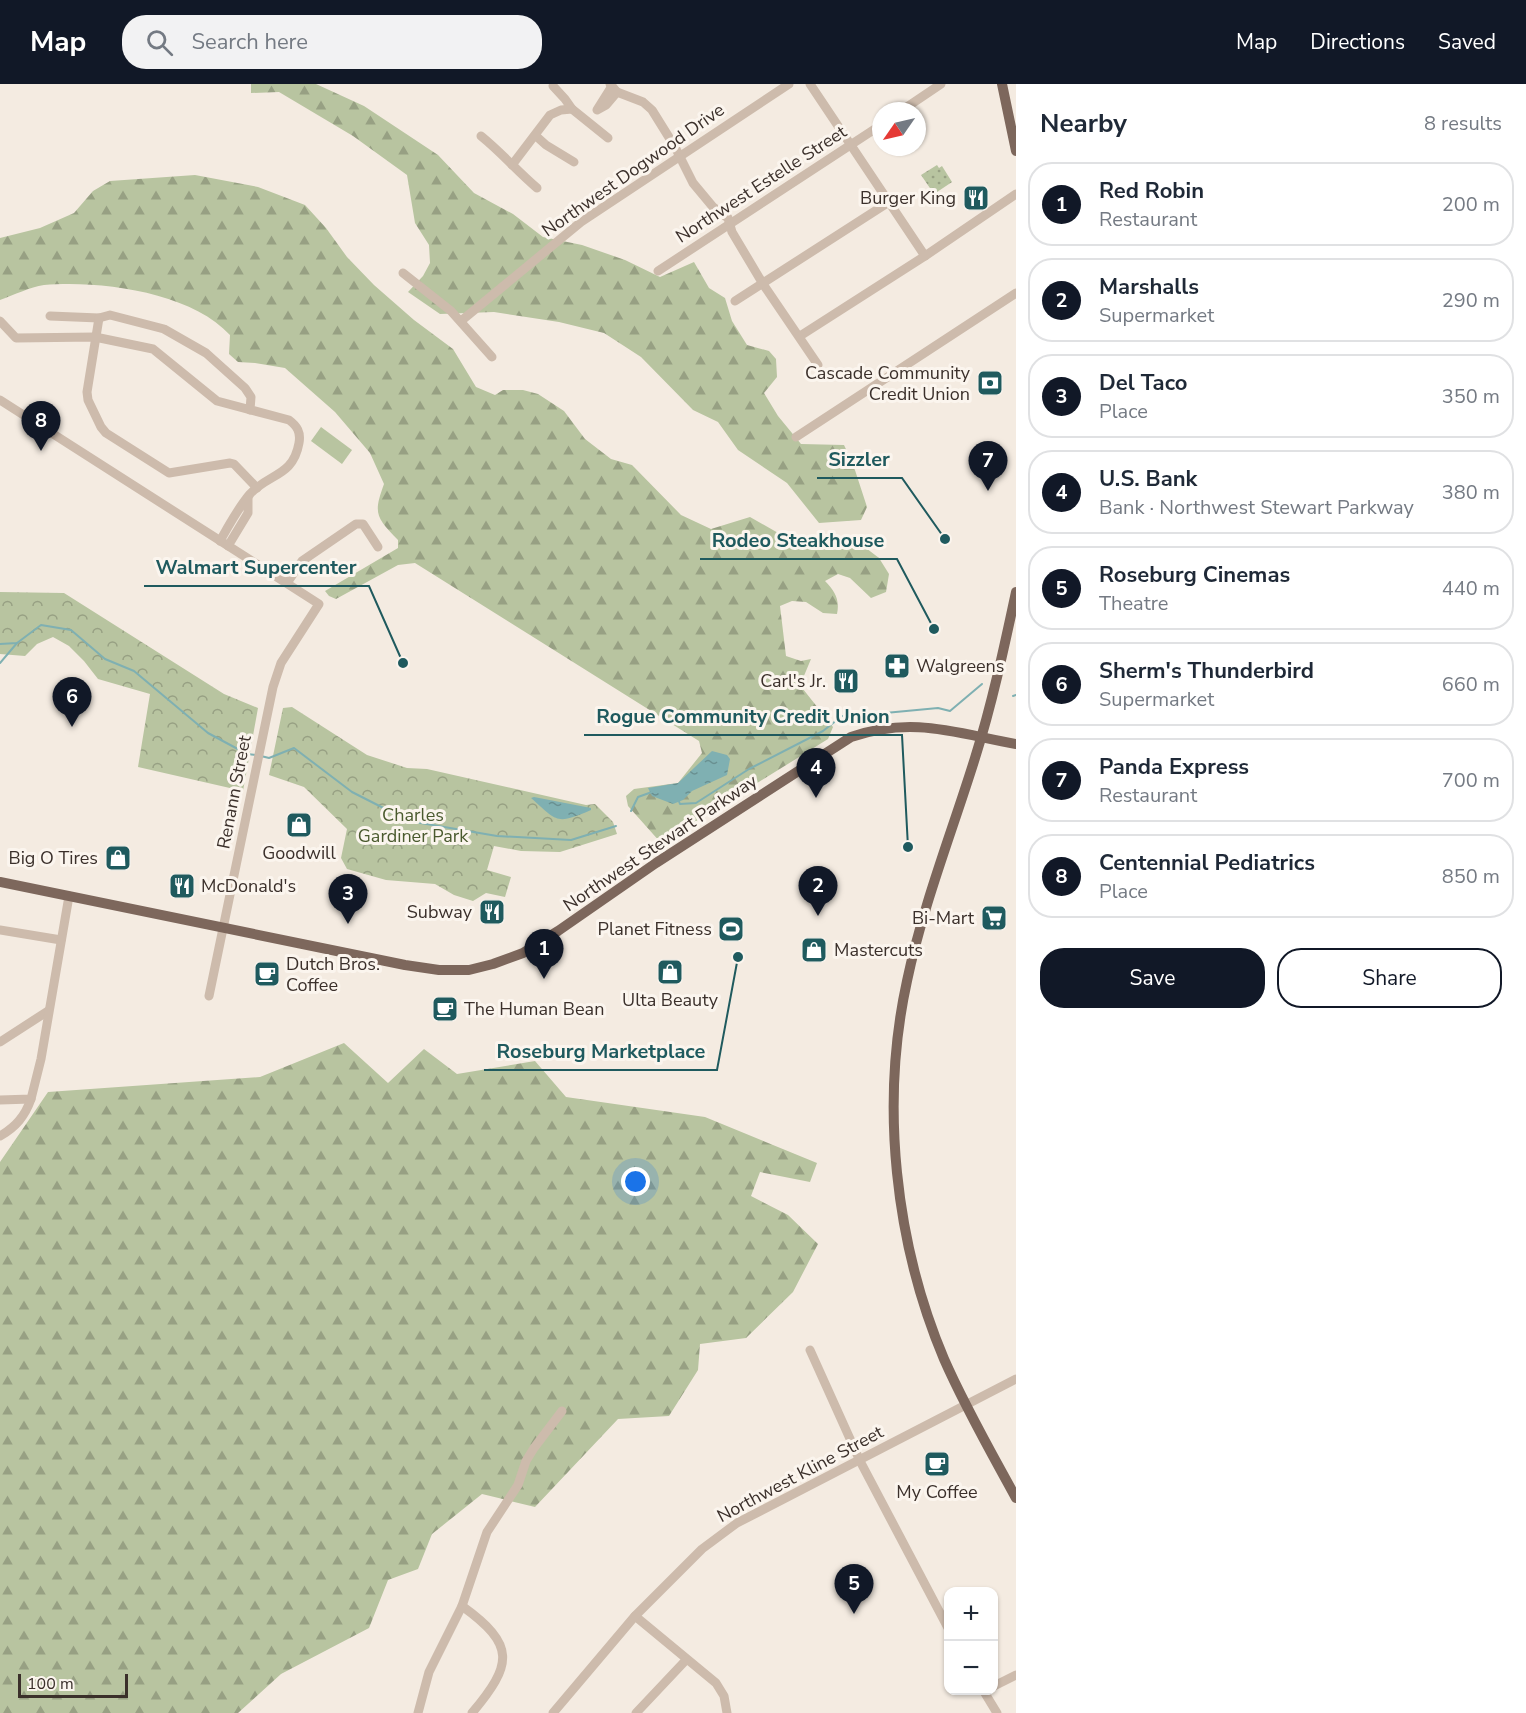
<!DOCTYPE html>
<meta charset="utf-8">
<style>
:root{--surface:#fff;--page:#f2f2f3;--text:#1f2937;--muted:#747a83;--line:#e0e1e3;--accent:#111827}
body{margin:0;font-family:"Nunito Sans",sans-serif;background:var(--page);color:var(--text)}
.controls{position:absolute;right:18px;bottom:18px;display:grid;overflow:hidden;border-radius:12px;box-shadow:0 2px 4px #0004}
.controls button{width:54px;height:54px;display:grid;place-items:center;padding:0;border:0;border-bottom:2px solid var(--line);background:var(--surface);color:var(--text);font:30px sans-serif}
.compass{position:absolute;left:872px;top:18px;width:54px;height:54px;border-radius:50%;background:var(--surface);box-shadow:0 2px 4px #0004;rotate:236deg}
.scale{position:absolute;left:18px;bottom:15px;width:110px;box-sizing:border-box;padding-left:6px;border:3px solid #3b302b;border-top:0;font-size:16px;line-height:21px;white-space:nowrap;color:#3b302b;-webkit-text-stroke:4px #fbf5ee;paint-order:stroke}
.you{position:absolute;left:636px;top:1098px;width:21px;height:21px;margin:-15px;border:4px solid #fff;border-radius:50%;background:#1a73e8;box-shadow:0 0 0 9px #1a73e833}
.badge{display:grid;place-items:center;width:39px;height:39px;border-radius:50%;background:var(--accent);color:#fff;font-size:20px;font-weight:700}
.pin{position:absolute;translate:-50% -50px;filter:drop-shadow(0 2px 3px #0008)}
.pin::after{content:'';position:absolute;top:32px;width:21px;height:18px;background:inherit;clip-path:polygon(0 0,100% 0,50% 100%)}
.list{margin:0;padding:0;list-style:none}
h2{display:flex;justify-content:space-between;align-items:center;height:78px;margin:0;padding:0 24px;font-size:26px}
h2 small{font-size:20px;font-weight:400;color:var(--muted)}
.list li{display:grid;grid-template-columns:39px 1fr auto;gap:18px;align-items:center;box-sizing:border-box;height:84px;margin:0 12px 12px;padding:0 12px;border:2px solid var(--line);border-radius:24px}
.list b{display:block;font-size:22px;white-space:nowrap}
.list p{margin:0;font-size:20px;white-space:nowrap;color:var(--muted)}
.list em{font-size:20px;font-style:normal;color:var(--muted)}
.actions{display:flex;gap:12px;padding:18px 24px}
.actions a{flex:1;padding:14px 0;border:2px solid var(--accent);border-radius:24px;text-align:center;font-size:21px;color:var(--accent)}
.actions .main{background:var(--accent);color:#fff}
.icon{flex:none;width:33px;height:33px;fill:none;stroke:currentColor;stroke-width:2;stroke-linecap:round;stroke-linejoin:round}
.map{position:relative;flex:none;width:1016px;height:1629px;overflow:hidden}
header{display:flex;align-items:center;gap:36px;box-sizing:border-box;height:84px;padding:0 30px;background:var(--accent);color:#fff}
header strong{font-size:28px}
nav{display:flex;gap:33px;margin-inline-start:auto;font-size:21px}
.search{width:420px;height:54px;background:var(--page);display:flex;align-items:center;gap:15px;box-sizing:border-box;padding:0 21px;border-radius:24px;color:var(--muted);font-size:22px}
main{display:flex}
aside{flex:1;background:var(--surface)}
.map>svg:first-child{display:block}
</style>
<header>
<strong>Map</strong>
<div class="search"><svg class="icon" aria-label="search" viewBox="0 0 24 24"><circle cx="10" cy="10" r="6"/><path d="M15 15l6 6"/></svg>Search here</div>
<nav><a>Map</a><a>Directions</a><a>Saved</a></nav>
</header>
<main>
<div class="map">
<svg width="1016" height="1629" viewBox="0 0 1016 1629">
<defs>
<pattern id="grass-dots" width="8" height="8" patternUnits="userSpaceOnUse" patternTransform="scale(1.5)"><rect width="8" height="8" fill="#b8c4a0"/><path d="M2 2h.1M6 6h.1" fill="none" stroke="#97a083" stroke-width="1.8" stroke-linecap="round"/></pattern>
<pattern id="forest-firs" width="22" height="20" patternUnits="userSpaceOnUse" patternTransform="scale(1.5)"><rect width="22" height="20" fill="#b8c4a0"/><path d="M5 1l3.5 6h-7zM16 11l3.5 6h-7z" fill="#97a083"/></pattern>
<pattern id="park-crowns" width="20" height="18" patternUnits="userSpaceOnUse" patternTransform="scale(1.5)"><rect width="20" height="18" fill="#b8c4a0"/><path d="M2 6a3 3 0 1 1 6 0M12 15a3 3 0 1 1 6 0" fill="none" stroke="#97a083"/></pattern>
<pattern id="water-ripples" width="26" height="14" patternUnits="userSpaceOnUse" patternTransform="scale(1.5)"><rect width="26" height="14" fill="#7fb0b2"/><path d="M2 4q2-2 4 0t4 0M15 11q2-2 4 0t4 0" fill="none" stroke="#699091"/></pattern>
</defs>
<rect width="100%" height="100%" fill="#f4ebe1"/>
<!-- grass -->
<polygon fill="url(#grass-dots)" points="937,81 939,84 942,82 952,98 934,110 921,91"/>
<!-- forest -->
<g fill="url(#forest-firs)">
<polygon points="251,0 316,0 364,22 438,71 474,109 513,130 543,153 582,161 625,176 660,193 694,178 709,204 725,214 732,237 747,261 769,267 776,275 777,293 764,309 778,332 801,360 844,361 853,380 867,423 861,436 819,439 787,399 738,366 718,338 693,326 641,273 604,249 559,238 494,228 440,230 408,208 423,192 430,179 429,161 415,139 407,91 353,52 279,8 251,9"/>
<path d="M 195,91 L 258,103 L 305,121 L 326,144 L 347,173 L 374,201 L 414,236 L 453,265 L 476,303 L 495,311 L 503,306 L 523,306 L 538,310 L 564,327 L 585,355 L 611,375 L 632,381 L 681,431 L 711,445 L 750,433 L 794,458 L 832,463 L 862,461 L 879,474 L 889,490 L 886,508 L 871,514 L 850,494 L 838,490 L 825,497 C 835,507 840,516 837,530 L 823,529 L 806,518 L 792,517 L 780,522 L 786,572 L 801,577 L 811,575 L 801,599 L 803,605 L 833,643 L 828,655 L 661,759 L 628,722 L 626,712 L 634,705 L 678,699 L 702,669 L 699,657 L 415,479 L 398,481 L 336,515 L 329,512 L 325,507 L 398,464 L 398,456 C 376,433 373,430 384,400 L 370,369 L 335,328 L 285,284 L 255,279 L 238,278 L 229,270 L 230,251 C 191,208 100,196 44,201 C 30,203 14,211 0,216 L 0,154 L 40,144 L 74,129 L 93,107 L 110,97 Z"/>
<polygon points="344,959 388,999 424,965 457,990 535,977 566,1013 705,1033 817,1079 810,1098 760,1088 751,1112 788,1131 818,1160 793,1208 746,1254 700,1260 698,1286 669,1332 618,1335 535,1423 482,1410 432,1450 418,1485 388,1496 369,1544 281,1590 238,1629 0,1629 0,1078 48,1008 260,993"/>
</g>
<!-- park -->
<g fill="url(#park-crowns)">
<polygon points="0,508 64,509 224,610 258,624 243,707 138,683 150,610 98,595 84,577 69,562 53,553 37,560 25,572 0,570"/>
<polygon points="292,623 367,671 407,684 427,685 586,721 595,720 613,738 617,750 560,768 521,767 494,762 487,786 511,793 505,813 486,809 473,817 454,811 435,800 386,796 347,785 341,774 347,745 304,703 269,691 283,624"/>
</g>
<!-- garden -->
<polygon fill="#b8c4a0" points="321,343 352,366 342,380 311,357"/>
<!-- water -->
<g fill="url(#water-ripples)">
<polygon points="712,667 727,671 730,675 727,691 692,707 683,716 673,720 652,712 648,704 678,699"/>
<path d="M 534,713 L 591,724 L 591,726 C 556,741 558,738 531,714 Z"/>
</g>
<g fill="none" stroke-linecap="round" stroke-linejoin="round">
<!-- stream -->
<g stroke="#7fb0b2" stroke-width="2">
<polyline points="0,560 17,559 41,541 71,546 105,575 134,587 208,649 247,670 256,671"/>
<polyline points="0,579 17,559"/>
<polyline points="1013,612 1016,611"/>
<polyline points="885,629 938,624 950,627 982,600"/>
<polyline points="261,672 269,674 294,664 352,708 409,737 497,752 571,756 616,742"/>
<polyline points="678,715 680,720 696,719 749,685 823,647 842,632 865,631"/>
<polyline points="631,727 638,713 652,708"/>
</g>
<!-- minor -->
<g stroke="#cdbbac" stroke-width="9">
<polyline points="610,0 617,8 643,18 652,26 675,63 693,99 713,123 728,134 732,148 763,200 818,281"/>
<polyline points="810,0 925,172"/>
<polyline points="553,2 565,15 572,25 608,54"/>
<polyline points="612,2 597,26 606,21 617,8"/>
<polyline points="901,27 941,0"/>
<path d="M 481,52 C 502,69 517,87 537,104"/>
<polyline points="536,52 546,61 574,78"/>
<polyline points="512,81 550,31 561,26 572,25"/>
<polyline points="658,187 881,41"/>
<polyline points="403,189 451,227 492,273"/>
<polyline points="735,217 889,118"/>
<polyline points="50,232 99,234 110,231 164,245 206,269 245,304 251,313 250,326"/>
<polyline points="99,234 87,308 88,316 101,343 106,349 169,389 230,379 234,380 257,404"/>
<path d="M 0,237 L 16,254 L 95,253 L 153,265 L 217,317 L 289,336 C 297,342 301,348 299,359 C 293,393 269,389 250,410 C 238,424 229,441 220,457"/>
<polyline points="461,237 581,138 789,0"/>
<polyline points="800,252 925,172 1016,110"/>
<polyline points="0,316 319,520 281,579 273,603 209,912"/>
<polyline points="796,353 1016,209"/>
<polyline points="228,462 248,429 248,413"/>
<polyline points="287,499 302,477 356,440 363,440 378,463"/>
<polyline points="0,846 61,856"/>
<polyline points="0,958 48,927"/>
<polyline points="0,1016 31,1015 41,975 69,812"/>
<path d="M 0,1052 C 16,1043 25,1032 31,1015"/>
<polyline points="810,1266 860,1377 948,1544"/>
<path d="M 462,1522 C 516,1561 513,1580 472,1629"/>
<polyline points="635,1532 716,1599 724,1612 727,1629"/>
<polyline points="994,1602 1016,1591"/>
<polyline points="983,1606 997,1629"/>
<polyline points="418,1629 429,1588 462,1522 487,1448 518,1401 526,1377 534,1364 562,1327"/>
<polyline points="553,1629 635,1532 702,1465 737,1439 1016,1295"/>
<polyline points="636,1629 686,1576"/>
</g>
<!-- major -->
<g stroke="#7d675c" stroke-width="10">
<polyline points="1002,0 1016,67"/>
<path d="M 1016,508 C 1004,564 992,620 975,674 C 952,748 923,821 907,897 C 880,1020 895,1159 944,1275 C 965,1323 991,1368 1016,1414"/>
<path d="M 0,798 L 405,881 L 439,886 L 469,886 L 493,880 L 523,869 L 558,847 L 656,779 L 851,653 C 913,632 955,649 1016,660"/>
</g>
</g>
<!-- icons -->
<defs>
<g id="restaurant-square" transform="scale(1.35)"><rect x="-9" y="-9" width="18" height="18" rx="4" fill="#1f5a5e" stroke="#fbf5ee"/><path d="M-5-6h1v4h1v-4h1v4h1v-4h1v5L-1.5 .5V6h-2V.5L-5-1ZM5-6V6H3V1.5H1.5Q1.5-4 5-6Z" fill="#fff"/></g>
<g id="bank-square" transform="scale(1.35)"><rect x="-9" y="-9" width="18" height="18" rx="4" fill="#1f5a5e" stroke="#fbf5ee"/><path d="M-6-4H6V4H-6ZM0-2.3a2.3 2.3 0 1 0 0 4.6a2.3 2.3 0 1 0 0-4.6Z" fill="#fff"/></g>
<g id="pharmacy-square" transform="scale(1.35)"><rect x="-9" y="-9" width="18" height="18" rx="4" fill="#1f5a5e" stroke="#fbf5ee"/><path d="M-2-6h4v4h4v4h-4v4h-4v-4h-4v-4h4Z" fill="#fff"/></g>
<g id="shop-square" transform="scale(1.35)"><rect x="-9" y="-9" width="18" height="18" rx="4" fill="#1f5a5e" stroke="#fbf5ee"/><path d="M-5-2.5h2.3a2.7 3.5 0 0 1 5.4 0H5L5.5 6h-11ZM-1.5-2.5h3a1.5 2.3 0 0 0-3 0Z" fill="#fff"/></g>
<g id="supermarket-square" transform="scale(1.35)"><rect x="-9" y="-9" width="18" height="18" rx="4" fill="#1f5a5e" stroke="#fbf5ee"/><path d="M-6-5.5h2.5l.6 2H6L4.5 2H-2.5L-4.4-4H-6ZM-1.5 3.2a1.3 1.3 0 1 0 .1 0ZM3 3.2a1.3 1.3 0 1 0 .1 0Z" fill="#fff"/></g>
<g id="stadium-square" transform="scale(1.35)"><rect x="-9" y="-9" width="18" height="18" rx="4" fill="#1f5a5e" stroke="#fbf5ee"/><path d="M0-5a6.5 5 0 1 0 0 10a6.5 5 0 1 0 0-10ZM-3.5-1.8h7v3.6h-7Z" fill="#fff"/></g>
<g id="cafe-square" transform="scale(1.35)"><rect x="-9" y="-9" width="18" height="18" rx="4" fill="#1f5a5e" stroke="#fbf5ee"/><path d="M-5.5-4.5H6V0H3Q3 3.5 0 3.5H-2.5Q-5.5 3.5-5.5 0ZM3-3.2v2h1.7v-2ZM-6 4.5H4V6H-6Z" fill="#fff"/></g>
</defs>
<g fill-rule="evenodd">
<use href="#restaurant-square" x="976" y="114"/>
<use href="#bank-square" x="990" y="299"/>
<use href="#pharmacy-square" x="897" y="582"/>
<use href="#restaurant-square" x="846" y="597"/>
<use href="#shop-square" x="299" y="741"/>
<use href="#shop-square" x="118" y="774"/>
<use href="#restaurant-square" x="182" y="802"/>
<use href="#restaurant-square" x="492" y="828"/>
<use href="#supermarket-square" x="994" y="834"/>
<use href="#stadium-square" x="731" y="845"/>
<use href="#shop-square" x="814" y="866"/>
<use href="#shop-square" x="670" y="888"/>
<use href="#cafe-square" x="267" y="890"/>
<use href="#cafe-square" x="445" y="925"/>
<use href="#cafe-square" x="937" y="1380"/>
</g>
<g text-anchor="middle" stroke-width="6" stroke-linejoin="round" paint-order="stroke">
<!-- street labels -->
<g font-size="18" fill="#3b302b" stroke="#fbf5ee">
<text transform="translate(633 86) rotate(-35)" y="6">Northwest Dogwood Drive</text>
<text transform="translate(761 100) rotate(-33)" y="6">Northwest Estelle Street</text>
<text transform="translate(234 708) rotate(-79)" y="6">Renann Street</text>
<text transform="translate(660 759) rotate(-34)" y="6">Northwest Stewart Parkway</text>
<text transform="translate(800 1390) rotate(-28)" y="6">Northwest Kline Street</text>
</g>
<!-- poi labels -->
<g font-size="18" fill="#3b302b" stroke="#fbf5ee" text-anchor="end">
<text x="956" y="120">Burger King</text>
<text x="970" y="295">Cascade Community<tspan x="970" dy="21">Credit Union</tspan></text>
<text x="916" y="588" text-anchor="start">Walgreens</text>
<text x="826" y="603">Carl's Jr.</text>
<text x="299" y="775" text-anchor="middle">Goodwill</text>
<text x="98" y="780">Big O Tires</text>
<text x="201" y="808" text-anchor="start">McDonald's</text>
<text x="472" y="834">Subway</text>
<text x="974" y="840">Bi-Mart</text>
<text x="712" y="851">Planet Fitness</text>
<text x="834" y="872" text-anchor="start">Mastercuts</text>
<text x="286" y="886" text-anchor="start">Dutch Bros.<tspan x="286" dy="21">Coffee</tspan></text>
<text x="670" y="922" text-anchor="middle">Ulta Beauty</text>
<text x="464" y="931" text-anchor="start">The Human Bean</text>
<text x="937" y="1414" text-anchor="middle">My Coffee</text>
</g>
<!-- park labels -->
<g font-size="18" fill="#4a5a2e" stroke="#fbf5ee">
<text x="413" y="737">Charles<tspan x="413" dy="21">Gardiner Park</tspan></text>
</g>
</g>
<!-- callouts -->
<path fill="none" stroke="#1f5a5e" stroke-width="2" d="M945 455L902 394H817M934 545L897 475H700M403 579L369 502H144M908 763L902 651H584M738 873L717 986H484"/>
<g fill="#1f5a5e" stroke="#fbf5ee" stroke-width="2">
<circle cx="945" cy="455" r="6"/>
<circle cx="934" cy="545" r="6"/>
<circle cx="403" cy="579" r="6"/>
<circle cx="908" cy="763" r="6"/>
<circle cx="738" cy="873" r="6"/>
</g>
<g font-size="20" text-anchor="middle" font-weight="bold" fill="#1f5a5e" stroke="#fbf5ee" stroke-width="6" stroke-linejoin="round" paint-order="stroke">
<text x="859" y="382">Sizzler</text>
<text x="798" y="463">Rodeo Steakhouse</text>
<text x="256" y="490">Walmart Supercenter</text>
<text x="743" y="639">Rogue Community Credit Union</text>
<text x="601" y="974">Roseburg Marketplace</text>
</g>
</svg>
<div class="controls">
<button>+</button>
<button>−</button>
</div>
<svg class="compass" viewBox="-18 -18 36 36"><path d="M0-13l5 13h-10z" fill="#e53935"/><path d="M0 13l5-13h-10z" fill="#747a83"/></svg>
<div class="scale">100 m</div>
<div class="you"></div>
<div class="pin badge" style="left:544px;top:895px">1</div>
<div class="pin badge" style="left:818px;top:832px">2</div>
<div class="pin badge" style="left:348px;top:840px">3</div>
<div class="pin badge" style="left:816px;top:714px">4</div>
<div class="pin badge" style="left:854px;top:1530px">5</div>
<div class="pin badge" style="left:72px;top:643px">6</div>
<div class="pin badge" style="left:988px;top:407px">7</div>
<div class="pin badge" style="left:41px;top:367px">8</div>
</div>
<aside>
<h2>Nearby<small>8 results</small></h2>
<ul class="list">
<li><span class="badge">1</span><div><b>Red Robin</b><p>Restaurant</p></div><em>200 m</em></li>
<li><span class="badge">2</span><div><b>Marshalls</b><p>Supermarket</p></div><em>290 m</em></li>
<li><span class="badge">3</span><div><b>Del Taco</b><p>Place</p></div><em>350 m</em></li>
<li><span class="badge">4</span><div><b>U.S. Bank</b><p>Bank · Northwest Stewart Parkway</p></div><em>380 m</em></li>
<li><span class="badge">5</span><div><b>Roseburg Cinemas</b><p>Theatre</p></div><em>440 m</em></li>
<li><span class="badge">6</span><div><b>Sherm's Thunderbird</b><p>Supermarket</p></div><em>660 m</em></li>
<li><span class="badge">7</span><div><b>Panda Express</b><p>Restaurant</p></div><em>700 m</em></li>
<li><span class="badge">8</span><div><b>Centennial Pediatrics</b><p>Place</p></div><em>850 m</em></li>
</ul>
<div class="actions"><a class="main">Save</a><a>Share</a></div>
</aside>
</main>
